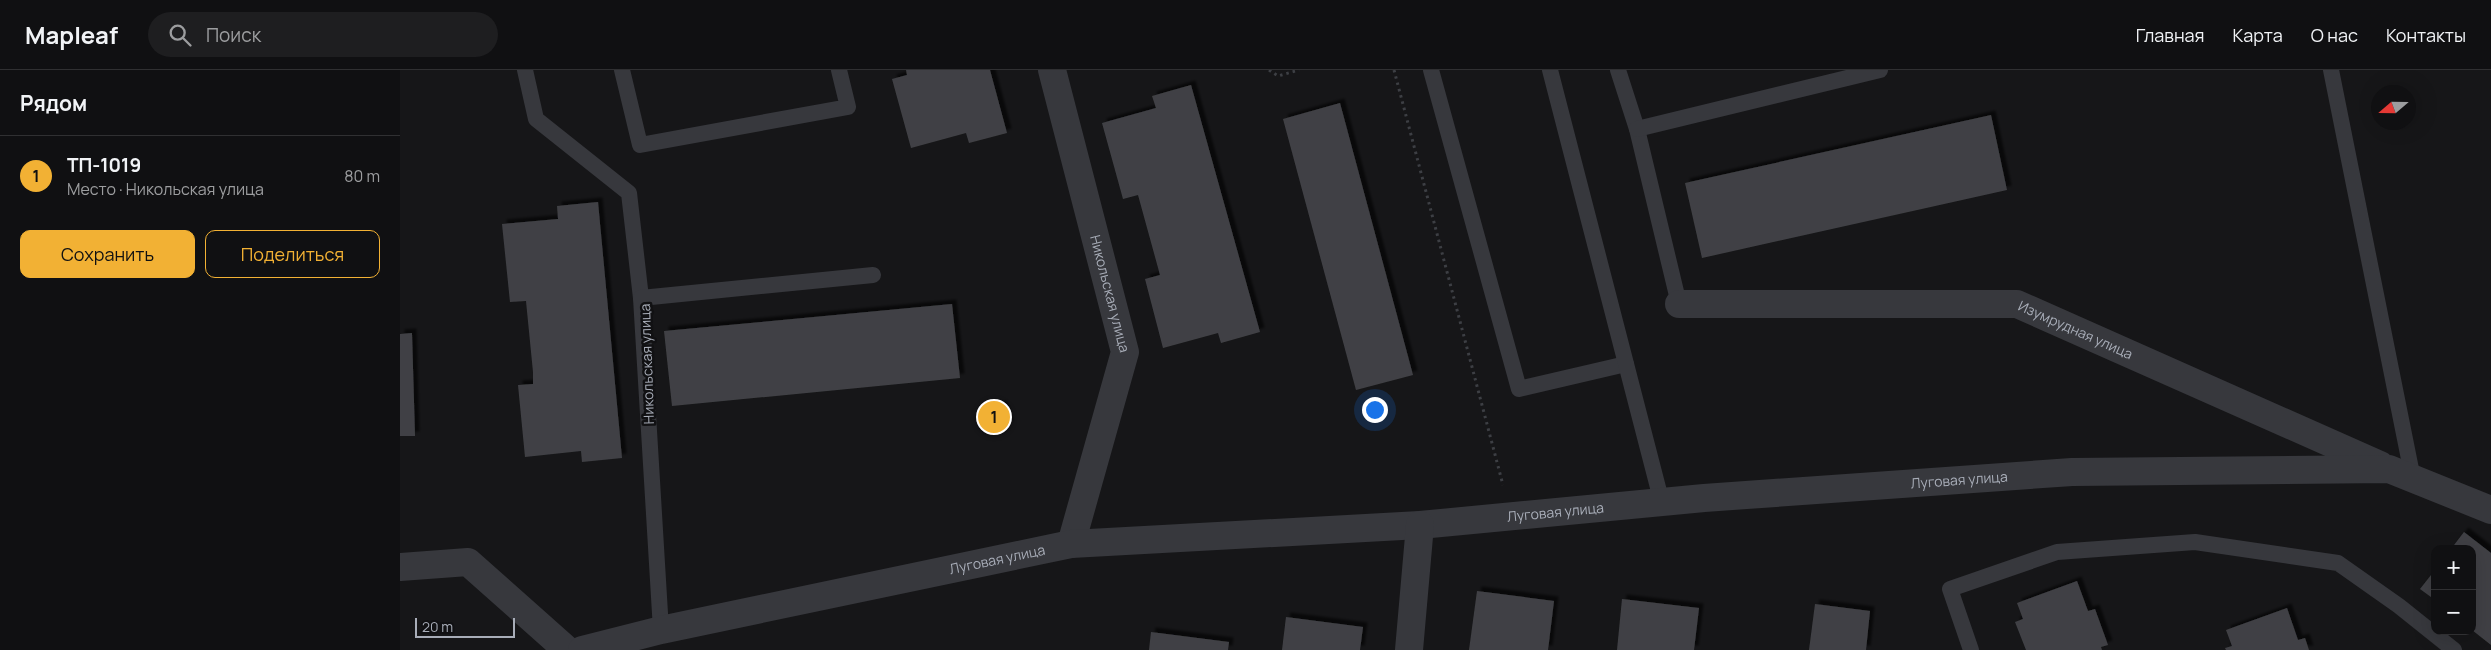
<!DOCTYPE html>
<html lang="ru">
<meta charset="utf-8">
<style>
:root{--surface:#101012;--page:#1e1e20;--text:#f1f3f6;--muted:#9c9d9f;--line:#303032;--accent:#f2b134}
body{margin:0;font-family:Manrope,sans-serif;background:var(--page);color:var(--text)}
.controls{position:absolute;right:15px;bottom:15px;display:grid;overflow:hidden;border-radius:10px;box-shadow:0 5px 20px #0002}
.controls button{width:45px;height:45px;display:grid;place-items:center;padding:0;border:0;border-bottom:1px solid var(--line);background:var(--surface);color:var(--text);font:25px sans-serif}
.compass{position:absolute;left:1971px;top:15px;width:45px;height:45px;border-radius:50%;background:var(--surface);box-shadow:0 5px 20px #0002;rotate:250deg}
.scale{position:absolute;left:15px;bottom:12px;width:100px;box-sizing:border-box;padding-left:5px;border:2px solid #a8adb8;border-top:0;font-size:14px;line-height:18px;white-space:nowrap;color:#a8adb8;-webkit-text-stroke:4px #111113;paint-order:stroke}
.you{position:absolute;left:974px;top:339px;width:18px;height:18px;margin:-12px;border:4px solid #fff;border-radius:50%;background:#1a73e8;box-shadow:0 0 0 8px #1a73e833}
.badge{display:grid;place-items:center;width:32px;height:32px;border-radius:50%;background:var(--accent);color:#111;font-size:16px;font-weight:700}
.pin{position:absolute;translate:-50% -50%;border:2px solid #fff;box-shadow:0 1px 5px #0006}
.list{margin:0;padding:0;list-style:none}
h2{display:flex;justify-content:space-between;align-items:center;height:65px;margin:0;padding:0 20px;font-size:21px}
h2 small{font-size:16px;font-weight:400;color:var(--muted)}
.list li{display:grid;grid-template-columns:32px 1fr auto;gap:15px;align-items:center;box-sizing:border-box;height:80px;padding:0 20px;border-top:1px solid var(--line)}
.list b{display:block;font-size:19px;white-space:nowrap}
.list p{margin:0;font-size:16px;white-space:nowrap;color:var(--muted)}
.list em{font-size:16px;font-style:normal;color:var(--muted)}
.actions{display:flex;gap:10px;padding:15px 20px}
.actions a{flex:1;padding:11px 0;border:1px solid var(--accent);border-radius:10px;text-align:center;font-size:18px;color:var(--accent)}
.actions .main{background:var(--accent);color:#111}
.icon{flex:none;width:28px;height:28px;fill:none;stroke:currentColor;stroke-width:2;stroke-linecap:round;stroke-linejoin:round}
.map{position:relative;flex:none;width:2091px;height:580px;overflow:hidden}
header{display:flex;align-items:center;gap:30px;box-sizing:border-box;height:70px;padding:0 25px;background:var(--surface);border-bottom:1px solid var(--line)}
header strong{font-size:24px}
nav{display:flex;gap:28px;margin-inline-start:auto;font-size:18px}
.search{width:350px;height:45px;background:var(--page);display:flex;align-items:center;gap:12px;box-sizing:border-box;padding:0 18px;border-radius:28px;color:var(--muted);font-size:19px}
main{display:flex}
aside{flex:1;background:var(--surface)}
.map>svg:first-child{display:block}
</style>
<header>
<strong>Mapleaf</strong>
<div class="search"><svg class="icon" aria-label="search" viewBox="0 0 24 24"><circle cx="10" cy="10" r="6"/><path d="M15 15l6 6"/></svg>Поиск</div>
<nav><a>Главная</a><a>Карта</a><a>О нас</a><a>Контакты</a></nav>
</header>
<main>
<aside>
<h2>Рядом<small></small></h2>
<ul class="list">
<li><span class="badge">1</span><div><b>ТП-1019</b><p>Место · Никольская улица</p></div><em>80 m</em></li>
</ul>
<div class="actions"><a class="main">Сохранить</a><a>Поделиться</a></div>
</aside>
<div class="map">
<svg width="2091" height="580" viewBox="0 0 2091 580">
<defs>
<filter id="shadow"><feDropShadow dx="4.5" dy="-4.5" stdDeviation="1" flood-color="#0009"/></filter>
</defs>
<rect width="100%" height="100%" fill="#161618"/>
<!-- building -->
<g fill="#404145" filter="url(#shadow)">
<polygon points="506,0 590,0 607,63 569,73 566,63 511,78 492,9 507,5"/>
<polygon points="791,15 860,262 821,273 818,263 763,278 745,209 760,205 738,125 723,129 702,53 756,38 752,26"/>
<polygon points="940,33 1013,305 956,320 883,49"/>
<polygon points="1591,45 1607,120 1302,188 1285,113"/>
<polygon points="198,132 222,388 182,392 181,381 125,387 118,315 133,314 133,302 126,231 110,232 102,154 158,149 157,136"/>
<polygon points="552,234 560,308 272,336 264,261"/>
<polygon points="12,263 15,366 0,366 0,264"/>
<polygon points="602,335 609,355 587,362 579,342"/>
<polygon points="2064,462 2091,483 2091,575 2072,560 2072,479 2051,479"/>
<polygon points="2035,500 2035,530 2020,519"/>
<polygon points="1677,511 1688,541 1695,539 1708,575 1701,577 1702,580 1626,580 1615,552 1623,549 1617,533"/>
<polygon points="1077,521 1154,531 1148,580 1069,580"/>
<polygon points="1222,529 1299,538 1294,580 1217,580"/>
<polygon points="1415,534 1470,541 1466,580 1409,580"/>
<polygon points="1887,538 1898,570 1905,568 1909,580 1826,580 1825,578 1832,576 1826,560"/>
<polygon points="886,547 963,557 960,580 882,580"/>
<polygon points="751,562 829,572 828,580 749,580"/>
</g>
<g fill="none" stroke-linecap="round" stroke-linejoin="round">
<!-- path -->
<g stroke="#3d3f44" stroke-width="3" stroke-dasharray="2.5 4" stroke-linecap="butt">
<polyline points="869,0 878,6 899,0"/>
<polyline points="994,0 1103,415"/>
</g>
<!-- service -->
<g stroke="#37383d" stroke-width="16">
<polyline points="125,0 136,49 229,123 241,228"/>
<polyline points="222,0 240,75 448,37 439,0"/>
<polyline points="1031,0 1119,319 1226,294"/>
<polyline points="1150,0 1262,433"/>
<polyline points="1218,0 1237,59 1279,234"/>
<polyline points="1931,0 2013,409"/>
<polyline points="1237,59 1480,0"/>
<polyline points="261,560 241,228 473,205"/>
<polyline points="1571,580 1550,519 1657,482 1795,472 1938,493 1999,536 2054,580"/>
</g>
<!-- minor -->
<g stroke="#37383d" stroke-width="28">
<path id="s1" d="M 652,0 L 725,282 L 671,474"/>
<path id="s2" d="M 1279,234 L 1617,234 L 1980,395"/>
<polyline points="0,497 68,492 167,580"/>
<path id="s3" d="M 182,580 L 261,560 L 671,474 L 1020,455 L 1304,428 L 1672,402 L 1989,399 L 2091,440"/>
<polyline points="1009,580 1020,455"/>
</g>
</g>
<g text-anchor="middle" stroke-width="5" stroke-linejoin="round" paint-order="stroke">
<!-- street labels -->
<g font-size="14" fill="#a8adb8" stroke="#111113">
<text dy="5" stroke="none"><textPath href="#s1" startOffset="231">Никольская улица</textPath></text>
<text dy="5" stroke="none"><textPath href="#s2" startOffset="402">Изумрудная улица</textPath></text>
<text transform="translate(247 294) rotate(-92)" y="5">Никольская улица</text>
<text dy="5" stroke="none"><textPath href="#s3" startOffset="1391">Луговая улица</textPath></text>
<text dy="5" stroke="none"><textPath href="#s3" startOffset="986">Луговая улица</textPath></text>
<text dy="5" stroke="none"><textPath href="#s3" startOffset="425">Луговая улица</textPath></text>
</g>
</g>
</svg>
<div class="controls">
<button>+</button>
<button>−</button>
</div>
<svg class="compass" viewBox="-18 -18 36 36"><path d="M0-13l5 13h-10z" fill="#e53935"/><path d="M0 13l5-13h-10z" fill="#9c9d9f"/></svg>
<div class="scale">20 m</div>
<div class="you"></div>
<div class="pin badge" style="left:594px;top:347px">1</div>
</div>
</main>
